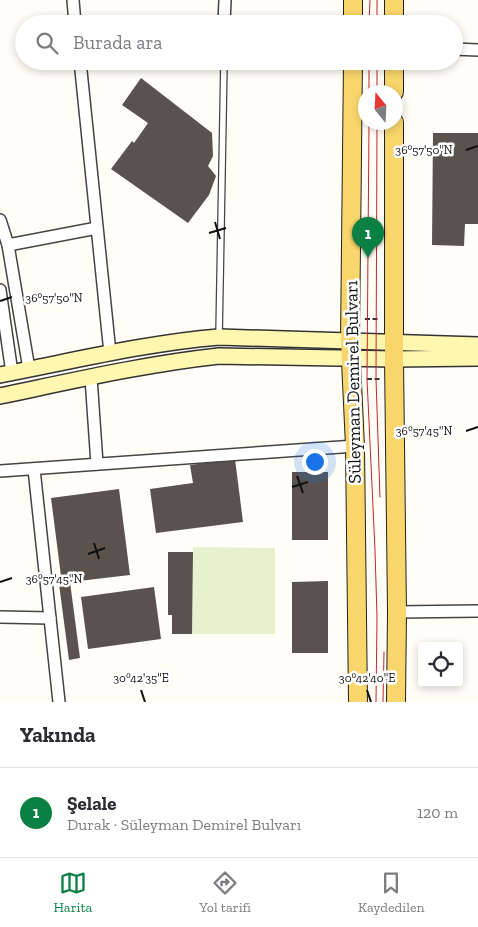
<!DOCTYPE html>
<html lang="tr">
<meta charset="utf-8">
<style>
:root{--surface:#fff;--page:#f7f7f7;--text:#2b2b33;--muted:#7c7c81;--line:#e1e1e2;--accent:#0b8043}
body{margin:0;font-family:"Zilla Slab",serif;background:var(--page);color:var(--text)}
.controls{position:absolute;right:15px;bottom:15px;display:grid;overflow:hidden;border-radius:5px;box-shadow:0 2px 8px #0003}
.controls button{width:45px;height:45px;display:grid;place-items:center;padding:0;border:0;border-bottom:1px solid var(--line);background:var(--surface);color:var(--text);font:25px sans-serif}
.compass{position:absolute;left:358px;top:85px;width:45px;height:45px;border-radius:50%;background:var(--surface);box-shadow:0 2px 8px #0003;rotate:342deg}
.you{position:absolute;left:314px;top:461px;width:18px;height:18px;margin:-12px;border:4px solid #fff;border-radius:50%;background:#1a73e8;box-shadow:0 0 0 8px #1a73e833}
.badge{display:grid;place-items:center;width:32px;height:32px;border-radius:50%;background:var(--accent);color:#fff;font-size:16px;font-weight:700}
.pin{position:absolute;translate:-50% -41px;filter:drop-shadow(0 1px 2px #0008)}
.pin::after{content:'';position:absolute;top:26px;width:18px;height:15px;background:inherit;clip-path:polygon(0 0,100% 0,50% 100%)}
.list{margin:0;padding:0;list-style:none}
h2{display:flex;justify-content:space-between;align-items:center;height:65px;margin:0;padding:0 20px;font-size:21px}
h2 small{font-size:16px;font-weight:400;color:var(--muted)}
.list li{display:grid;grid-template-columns:32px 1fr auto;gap:15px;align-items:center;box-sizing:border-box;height:90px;padding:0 20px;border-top:1px solid var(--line)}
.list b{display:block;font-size:19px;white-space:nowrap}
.list p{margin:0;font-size:16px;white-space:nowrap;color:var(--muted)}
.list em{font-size:16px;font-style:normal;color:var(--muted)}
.icon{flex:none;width:28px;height:28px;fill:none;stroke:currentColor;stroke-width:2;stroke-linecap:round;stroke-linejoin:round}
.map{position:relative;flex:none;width:478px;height:702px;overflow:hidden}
.search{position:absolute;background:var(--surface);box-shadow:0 2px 8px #0003;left:15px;right:15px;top:15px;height:55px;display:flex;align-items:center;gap:12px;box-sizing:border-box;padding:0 18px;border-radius:28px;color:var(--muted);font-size:19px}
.sheet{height:155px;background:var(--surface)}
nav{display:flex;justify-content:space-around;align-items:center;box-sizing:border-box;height:70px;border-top:1px solid var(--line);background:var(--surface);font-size:14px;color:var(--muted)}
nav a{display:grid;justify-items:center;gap:2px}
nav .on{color:var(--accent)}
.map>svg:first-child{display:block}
</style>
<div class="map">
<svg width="478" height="702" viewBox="0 0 478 702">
<rect width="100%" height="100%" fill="#fffdf5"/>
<!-- pitch -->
<polygon fill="#e6f2cf" points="193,547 275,548 275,634 192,634"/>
<!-- building -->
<g fill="#5a524d">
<polygon points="141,78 212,133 213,156 208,166 216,176 209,195 188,223 111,169 132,141 134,143 148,123 122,105"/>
<polygon points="433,133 478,133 478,224 465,224 464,246 432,245"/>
<polygon points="235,459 243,522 156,533 150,489 193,483 190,465"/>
<rect x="292" y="472" width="36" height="68"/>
<polygon points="119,489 130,575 70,582 80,658 69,660 59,584 62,584 51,498"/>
<polygon points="168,552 193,552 192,634 172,634 172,615 168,615"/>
<polygon points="328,581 328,653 292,653 292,582"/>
<polygon points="154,587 161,639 88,649 81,597"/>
</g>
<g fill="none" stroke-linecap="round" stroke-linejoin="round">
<!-- lane casing -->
<g stroke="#444" stroke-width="8">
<polyline id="lane" points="219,337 224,61"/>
</g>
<!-- street casing -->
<g stroke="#444" stroke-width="14">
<g id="street">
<polyline points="73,0 75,24"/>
<polyline points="224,24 225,0"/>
<polyline points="454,49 478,50"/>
<polyline points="80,61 110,353"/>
<polyline points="0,220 8,245 29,369"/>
<polyline points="8,245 97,228"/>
<polyline points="0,290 12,373"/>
<polyline points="91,378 97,464"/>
<polyline points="34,469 59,702"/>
<polyline points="0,471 355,446"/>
<polyline points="397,612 478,611"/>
<polyline points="0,617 50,618"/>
</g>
</g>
<!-- secondary casing -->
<g stroke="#333" stroke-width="18">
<g id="secondary">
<path d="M 0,375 C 73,361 146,343 219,337 L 478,345"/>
<path d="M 0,396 C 72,381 145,364 219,356 L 394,359 L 478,358"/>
</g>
</g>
<!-- primary casing -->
<g stroke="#222" stroke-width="20">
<g id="primary">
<polyline points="353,24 353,0"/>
<polyline points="394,24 394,0"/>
<polyline points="353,61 350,340 355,446 358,702"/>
<polyline points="394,92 394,61"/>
<polyline points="394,122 394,359 397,612 396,702"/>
</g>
</g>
<!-- path -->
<g stroke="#333" stroke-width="2" stroke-dasharray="5 2.5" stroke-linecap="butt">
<polyline points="365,319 380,319"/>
<polyline points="367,379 380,379"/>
</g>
<!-- lane -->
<use href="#lane" stroke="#fff" stroke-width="5.5"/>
<!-- street -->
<use href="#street" stroke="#fff" stroke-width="11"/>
<!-- secondary -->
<use href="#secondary" stroke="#fff6b0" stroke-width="15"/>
<!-- primary -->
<use href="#primary" stroke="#f9d66b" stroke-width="18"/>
<!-- tram -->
<g stroke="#c4262e" stroke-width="1">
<polyline points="369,24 370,0"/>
<polyline points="377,24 377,0"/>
<polyline points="369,92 369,61"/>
<polyline points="377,92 377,61"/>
<polyline points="369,122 367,379 375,550 377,617 376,702"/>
<polyline points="377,122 376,379 380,497"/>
<polyline points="383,702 384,652"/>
</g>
</g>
<!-- ticks -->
<path fill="none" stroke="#111" stroke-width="2" d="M 466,150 L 478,146M 215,222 L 220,239M 209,233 L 226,228M 0,301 L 12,297M 466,431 L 478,427M 297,476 L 303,493M 292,487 L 308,482M 94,543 L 99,559M 88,554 L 105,548M 0,582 L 12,578M 141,690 L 145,702M 367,690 L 371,702"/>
<g text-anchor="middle" stroke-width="5" stroke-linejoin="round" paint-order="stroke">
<!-- street labels -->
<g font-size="18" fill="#111" stroke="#fff">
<text transform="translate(353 382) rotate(-91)" y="6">Süleyman Demirel Bulvarı</text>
</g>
</g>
<g font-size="12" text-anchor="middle" fill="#111" stroke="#fff" stroke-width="5" stroke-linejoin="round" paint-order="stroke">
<text x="424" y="154">36°57'50"N</text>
<text x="54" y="302">36°57'50"N</text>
<text x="424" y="435">36°57'45"N</text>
<text x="54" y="583">36°57'45"N</text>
<text x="141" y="682">30°42'35"E</text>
<text x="367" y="682">30°42'40"E</text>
</g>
</svg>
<div class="controls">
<button><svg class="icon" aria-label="locate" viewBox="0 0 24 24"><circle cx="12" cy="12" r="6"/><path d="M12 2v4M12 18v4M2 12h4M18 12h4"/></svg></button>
</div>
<svg class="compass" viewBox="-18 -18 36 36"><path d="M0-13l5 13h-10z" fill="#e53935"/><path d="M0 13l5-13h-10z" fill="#7c7c81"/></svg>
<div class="you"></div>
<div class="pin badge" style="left:368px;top:258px">1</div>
<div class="search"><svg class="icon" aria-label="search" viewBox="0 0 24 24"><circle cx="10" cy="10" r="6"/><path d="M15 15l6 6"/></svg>Burada ara</div>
</div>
<section class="sheet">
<h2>Yakında<small></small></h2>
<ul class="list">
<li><span class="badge">1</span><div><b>Şelale</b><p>Durak · Süleyman Demirel Bulvarı</p></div><em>120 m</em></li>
</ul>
</section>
<nav>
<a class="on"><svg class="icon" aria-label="map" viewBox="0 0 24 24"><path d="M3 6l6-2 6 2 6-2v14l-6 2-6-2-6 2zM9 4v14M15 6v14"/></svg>Harita</a>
<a><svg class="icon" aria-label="directions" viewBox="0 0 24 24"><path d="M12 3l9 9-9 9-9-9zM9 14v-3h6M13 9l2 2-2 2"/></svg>Yol tarifi</a>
<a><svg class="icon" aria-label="saved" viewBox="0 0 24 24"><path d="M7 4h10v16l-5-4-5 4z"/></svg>Kaydedilen</a>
</nav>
